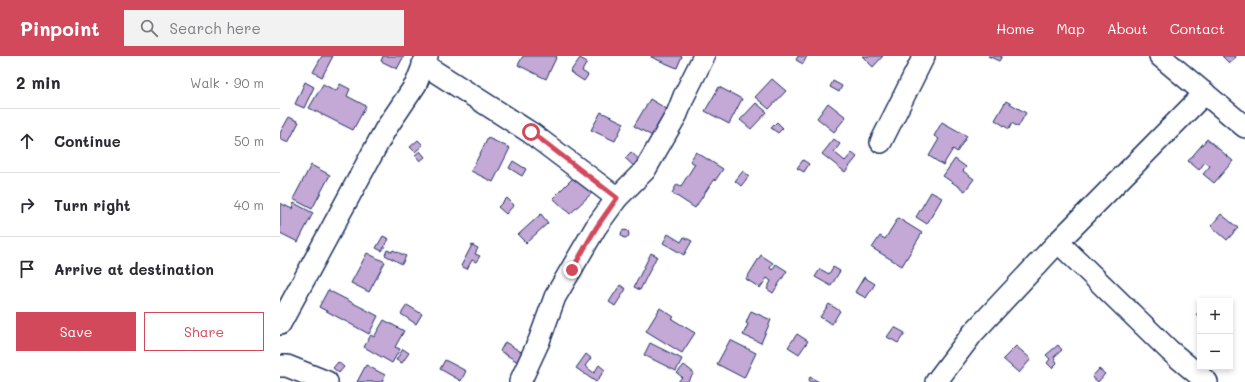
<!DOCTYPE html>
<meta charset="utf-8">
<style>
:root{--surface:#fff;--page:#f2f2f3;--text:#2b2b33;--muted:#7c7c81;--line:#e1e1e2;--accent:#d1495b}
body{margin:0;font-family:Mali,sans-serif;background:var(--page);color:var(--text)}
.controls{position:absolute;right:12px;bottom:12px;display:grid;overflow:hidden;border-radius:0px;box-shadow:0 2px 6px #0003}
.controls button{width:36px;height:36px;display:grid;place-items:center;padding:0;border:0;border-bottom:1px solid var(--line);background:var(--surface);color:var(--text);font:20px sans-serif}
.stop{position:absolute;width:12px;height:12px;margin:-9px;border:3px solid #d1495b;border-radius:50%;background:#fff}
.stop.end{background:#d1495b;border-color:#fff;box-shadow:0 1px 4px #0008}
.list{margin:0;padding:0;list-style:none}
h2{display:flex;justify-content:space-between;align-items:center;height:52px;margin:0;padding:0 16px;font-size:17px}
h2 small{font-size:13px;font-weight:400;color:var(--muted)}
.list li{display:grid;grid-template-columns:26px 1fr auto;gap:12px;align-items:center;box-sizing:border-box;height:64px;padding:0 16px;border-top:1px solid var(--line)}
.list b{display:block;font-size:15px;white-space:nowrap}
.list em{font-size:13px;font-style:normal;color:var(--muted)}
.actions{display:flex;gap:8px;padding:12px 16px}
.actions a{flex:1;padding:9px 0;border:1px solid var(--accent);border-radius:0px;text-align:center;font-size:14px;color:var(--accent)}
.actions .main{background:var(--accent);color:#fff}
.icon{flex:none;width:22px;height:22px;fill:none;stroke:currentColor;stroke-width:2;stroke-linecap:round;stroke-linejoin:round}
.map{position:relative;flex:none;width:965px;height:326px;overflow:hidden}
header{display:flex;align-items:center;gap:24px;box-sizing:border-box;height:56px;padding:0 20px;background:var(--accent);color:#fff}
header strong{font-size:19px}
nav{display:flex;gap:22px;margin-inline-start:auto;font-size:14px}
.search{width:280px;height:36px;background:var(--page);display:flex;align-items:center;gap:10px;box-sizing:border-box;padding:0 14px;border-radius:0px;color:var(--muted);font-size:15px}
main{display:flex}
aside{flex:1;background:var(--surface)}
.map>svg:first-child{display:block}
</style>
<header>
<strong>Pinpoint</strong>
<div class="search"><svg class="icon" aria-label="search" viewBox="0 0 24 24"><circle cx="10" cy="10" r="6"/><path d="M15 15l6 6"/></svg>Search here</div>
<nav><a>Home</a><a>Map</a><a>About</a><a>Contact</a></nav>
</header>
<main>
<aside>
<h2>2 min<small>Walk · 90 m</small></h2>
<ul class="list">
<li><svg class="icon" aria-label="ahead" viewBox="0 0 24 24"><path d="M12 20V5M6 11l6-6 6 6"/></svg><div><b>Continue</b></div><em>50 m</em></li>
<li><svg class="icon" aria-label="right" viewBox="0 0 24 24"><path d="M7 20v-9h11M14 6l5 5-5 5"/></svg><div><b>Turn right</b></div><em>40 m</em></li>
<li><svg class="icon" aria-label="arrive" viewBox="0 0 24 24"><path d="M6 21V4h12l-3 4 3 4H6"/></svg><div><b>Arrive at destination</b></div></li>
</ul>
<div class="actions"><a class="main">Save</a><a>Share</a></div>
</aside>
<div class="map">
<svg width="965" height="326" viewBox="0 0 965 326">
<rect width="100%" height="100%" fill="#fff"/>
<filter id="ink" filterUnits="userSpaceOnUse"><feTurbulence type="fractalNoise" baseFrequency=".025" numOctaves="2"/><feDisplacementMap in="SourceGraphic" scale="8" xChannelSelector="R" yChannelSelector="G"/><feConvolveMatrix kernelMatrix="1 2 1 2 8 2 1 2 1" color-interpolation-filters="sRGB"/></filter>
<g filter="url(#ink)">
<!-- building -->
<g fill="#c4a8d6" stroke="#1b2f5e">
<polygon points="42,0 53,0 42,21 33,16"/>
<polygon points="103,0 124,0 117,13 101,5"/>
<polygon points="243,0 277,0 266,23 238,9"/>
<polygon points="371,0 402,0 397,12 371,1"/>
<polygon points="518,0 527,0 523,8 516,4"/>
<polygon points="582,0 603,0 593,11"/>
<polygon points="708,0 722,0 719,5"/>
<polygon points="942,0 956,0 956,1 949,7"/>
<polygon points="300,2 307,6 302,15 308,19 304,25 290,16"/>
<polygon points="492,23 506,35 489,53 475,41"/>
<polygon points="553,25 562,30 559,36 550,31"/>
<polygon points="25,26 34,31 24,52 15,48"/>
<polygon points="43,28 56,35 60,28 70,33 67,40 86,50 73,74 29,52"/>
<polygon points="439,31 462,43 449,68 425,55"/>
<polygon points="370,43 395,58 374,81 354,70"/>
<polygon points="726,45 746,57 738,71 732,67 729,73 715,64"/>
<polygon points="476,47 487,56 471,73 460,64"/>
<polygon points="548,47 566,61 554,76 537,62"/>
<polygon points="321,56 344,67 335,85 311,74"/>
<polygon points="9,61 19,66 8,87 0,83 0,77"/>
<polygon points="497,66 503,72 498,77 491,72"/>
<polygon points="662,66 687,80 677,96 673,93 663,109 649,100 659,83 654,80"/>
<polygon points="208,82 230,92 213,126 191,115"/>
<polygon points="554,83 560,88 554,96 565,105 572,97 577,101 565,116 542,98"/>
<polygon points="927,83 953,105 934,127 923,118 930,110 925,106 919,114 908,105"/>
<polygon points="138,84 143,89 135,96 130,91"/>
<polygon points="140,95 145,101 140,105 135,99"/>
<polygon points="351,96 364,108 358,114 345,102"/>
<polygon points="416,96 443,113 435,125 434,123 415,152 392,137 397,128 401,130 415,108 410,105"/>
<polygon points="675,103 686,111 683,115 694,123 685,135 663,120"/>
<polygon points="523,104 529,108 524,116 517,112"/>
<polygon points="233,105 246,113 242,120 229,112"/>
<polygon points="31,109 50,119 32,153 13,143"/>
<polygon points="463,115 469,120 461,130 455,125"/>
<polygon points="296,119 313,136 290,158 273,142"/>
<polygon points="651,136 662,142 647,168 636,161"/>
<polygon points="227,142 234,149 226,158 218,151"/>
<polygon points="0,147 12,153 14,147 33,157 18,186 0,177"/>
<polygon points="261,158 268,167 246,187 238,179"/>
<polygon points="941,158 958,172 947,184 931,170"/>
<polygon points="618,162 642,177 622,210 592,192 600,180 605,183"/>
<circle cx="345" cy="178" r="4"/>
<polygon points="388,178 401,186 404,181 412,185 404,199 383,187"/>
<polygon points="103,180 109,183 102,195 96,192"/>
<polygon points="192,189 198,192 195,198 200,200 196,206 192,204 187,213 181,210"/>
<polygon points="107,194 112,196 113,194 126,200 122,208 105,199"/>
<polygon points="87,197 105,206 89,236 71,227"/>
<polygon points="371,197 377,200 360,234 354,231"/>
<polygon points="481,199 493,207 490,212 492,214 496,208 507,215 493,237 487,233 491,225 487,222 480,232 466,223"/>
<polygon points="553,211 560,215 551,230 535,221 540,213 549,218"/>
<polygon points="584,221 595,228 586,242 575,236"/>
<polygon points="340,229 346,233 335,250 329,246"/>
<polygon points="48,234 98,260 89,278 39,251"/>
<polygon points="549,248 560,255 552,268 540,261"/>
<polygon points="127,249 142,258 136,268 121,258"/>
<polygon points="380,252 394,261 392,263 415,277 402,297 366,275"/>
<polygon points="920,254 920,263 916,259"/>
<polygon points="471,255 491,264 481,287 463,279 468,268 466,267"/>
<polygon points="104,264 124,275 115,291 120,293 112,307 84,291 91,279 94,281"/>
<polygon points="614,271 625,277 618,287 607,281"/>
<polygon points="517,278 528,285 519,298 508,291"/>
<polygon points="450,284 476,297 464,322 437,308"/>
<polygon points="225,286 243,297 238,306 220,295"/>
<polygon points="370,287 402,303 396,315 364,299"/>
<polygon points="778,289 782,294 774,301 777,307 772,312 767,307 770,303 766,299"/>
<polygon points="736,290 751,303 739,317 723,303"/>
<polygon points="123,293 129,297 122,307 116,304"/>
<polygon points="306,298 311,302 305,310 314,317 319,309 325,314 316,326 296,312"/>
<polygon points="165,304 186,315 181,325 160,313"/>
<polygon points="58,306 64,311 59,317 53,312"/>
<polygon points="86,309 105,319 102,326 77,326"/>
<polygon points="404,309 414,317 407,326 398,326 402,321 397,317"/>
<polygon points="819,313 825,318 818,326 812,321"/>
<polygon points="530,321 539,326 528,326"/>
</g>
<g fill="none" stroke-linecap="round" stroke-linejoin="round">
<!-- minor casing -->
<g stroke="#1b2f5e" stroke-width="24">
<g id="minor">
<polyline points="880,0 965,71"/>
<polyline points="143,8 251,77 337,142"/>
<polyline points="601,86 644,0"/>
<polyline points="778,186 890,295 927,326"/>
<polyline points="0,268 105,74 136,28 147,0"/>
<polyline points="0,310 7,310 47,326"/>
<polyline points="240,326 259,285 275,241 316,171 337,142 365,114 397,58 404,40 424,0"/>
<polyline points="656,326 693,277 778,186 925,37"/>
</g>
</g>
<!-- minor -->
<use href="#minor" stroke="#fff" stroke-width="21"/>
</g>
</g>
<g fill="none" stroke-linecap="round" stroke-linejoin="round" filter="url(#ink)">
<!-- route -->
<polyline stroke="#d1495b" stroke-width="5" points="251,76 337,142 316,172 292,214"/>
</g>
</svg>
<div class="controls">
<button>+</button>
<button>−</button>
</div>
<div class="stop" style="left:251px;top:76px"></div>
<div class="stop end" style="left:292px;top:214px"></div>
</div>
</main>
